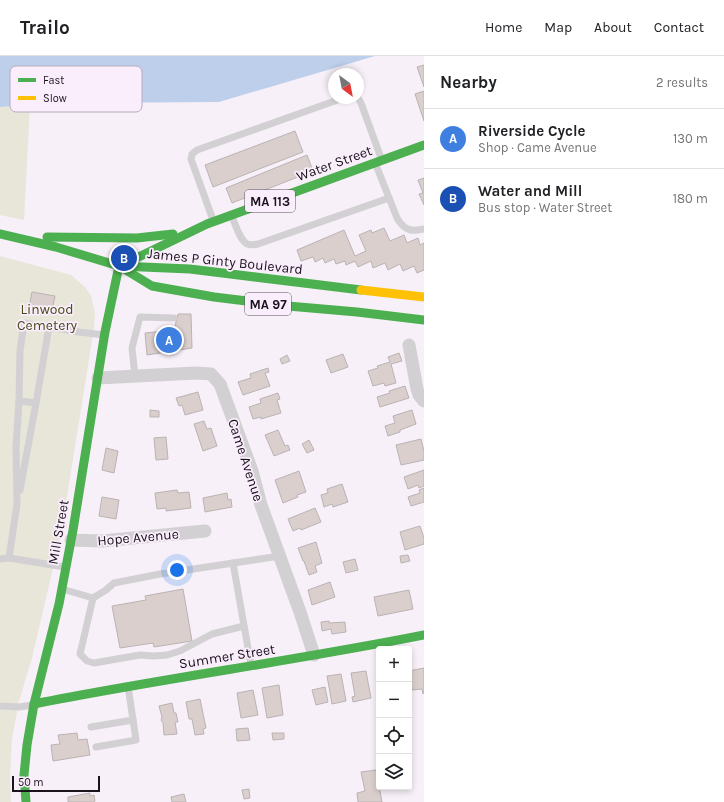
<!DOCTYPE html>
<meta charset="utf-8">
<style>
:root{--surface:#fff;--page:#f2f2f2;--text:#202124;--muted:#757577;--line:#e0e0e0;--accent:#2563eb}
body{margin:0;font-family:Karla,sans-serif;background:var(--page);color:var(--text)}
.controls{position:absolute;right:12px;bottom:12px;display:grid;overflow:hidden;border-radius:4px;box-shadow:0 2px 6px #0003}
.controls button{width:36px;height:36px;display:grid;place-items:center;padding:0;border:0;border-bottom:1px solid var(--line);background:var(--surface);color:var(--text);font:20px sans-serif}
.compass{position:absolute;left:328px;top:12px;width:36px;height:36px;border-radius:50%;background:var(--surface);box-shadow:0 2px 6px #0003;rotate:148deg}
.scale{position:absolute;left:12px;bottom:10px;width:88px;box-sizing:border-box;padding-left:4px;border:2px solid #1a131c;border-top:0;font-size:11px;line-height:14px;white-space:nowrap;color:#1a131c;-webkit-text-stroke:3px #faedfc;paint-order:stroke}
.you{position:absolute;left:177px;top:514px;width:14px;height:14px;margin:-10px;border:3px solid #fff;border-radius:50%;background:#1a73e8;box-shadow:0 0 0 6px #1a73e833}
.badge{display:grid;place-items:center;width:26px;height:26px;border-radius:50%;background:var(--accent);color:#fff;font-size:13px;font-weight:700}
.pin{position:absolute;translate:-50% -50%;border:2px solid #fff;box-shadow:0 1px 4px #0006}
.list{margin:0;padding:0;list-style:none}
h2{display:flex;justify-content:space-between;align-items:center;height:52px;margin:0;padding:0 16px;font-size:17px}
h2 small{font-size:13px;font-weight:400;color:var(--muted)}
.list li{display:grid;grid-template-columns:26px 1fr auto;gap:12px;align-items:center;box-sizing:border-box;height:60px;padding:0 16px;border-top:1px solid var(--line)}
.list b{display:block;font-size:15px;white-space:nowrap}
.list p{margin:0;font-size:13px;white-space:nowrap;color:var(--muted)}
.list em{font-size:13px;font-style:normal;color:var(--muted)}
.icon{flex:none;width:22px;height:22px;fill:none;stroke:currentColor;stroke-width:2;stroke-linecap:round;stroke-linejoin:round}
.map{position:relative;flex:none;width:424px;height:746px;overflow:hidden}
header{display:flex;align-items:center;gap:24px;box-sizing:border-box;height:56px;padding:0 20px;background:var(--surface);border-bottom:1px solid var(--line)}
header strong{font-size:19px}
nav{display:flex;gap:22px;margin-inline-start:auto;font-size:14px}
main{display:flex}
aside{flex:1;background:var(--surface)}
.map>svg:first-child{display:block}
</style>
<header>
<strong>Trailo</strong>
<nav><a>Home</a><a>Map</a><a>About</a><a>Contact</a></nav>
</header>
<main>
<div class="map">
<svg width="424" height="746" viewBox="0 0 424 746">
<rect width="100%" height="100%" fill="#f7f0f8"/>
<!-- green -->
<g fill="#e7e6d9">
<polygon points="30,49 24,164 0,159 0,51"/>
<polygon points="0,200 71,219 85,231 91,240 95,257 94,272 61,478 32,602 19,645 12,683 10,721 11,746 0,746"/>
</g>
<!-- water -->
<polygon fill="#becfec" points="0,0 375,0 219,46 73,47 30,49 0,51"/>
<!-- building -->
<g fill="#dacfcd" stroke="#bab3b3">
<polygon points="424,9 424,31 417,11"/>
<polygon points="424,35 424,65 415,38"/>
<polygon points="295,75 303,96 213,131 205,109"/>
<polygon points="307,99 313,115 232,147 226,132"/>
<polygon points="424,122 424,149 419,138 423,137 418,124"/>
<polygon points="384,172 390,185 404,179 407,187 418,182 420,189 424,187 424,214 417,217 414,210 403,215 400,208 388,214 385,207 373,212 371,205 358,211 355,205 346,209 345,205 336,208 334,203 325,207 323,202 315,206 313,201 301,205 297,194 344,174 355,200 366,195 359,179 371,174 372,177"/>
<polygon points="32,236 55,240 52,254 43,259 28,256"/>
<polygon points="178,258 191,258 192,292 147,299 145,277 174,274"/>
<polygon points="399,297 402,305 391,308 396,327 385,330 384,327 373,330 368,315 378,312 377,310 390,306 388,301"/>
<polygon points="343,298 348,311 331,317 326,304"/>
<polygon points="287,299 290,305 282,308 280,303"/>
<polygon points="268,312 269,316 265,317 270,330 243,339 238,326 251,322 250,318"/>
<polygon points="405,330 409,342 380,351 377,341 390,337 389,335"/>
<polygon points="198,336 203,354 185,359 182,349 179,350 176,342"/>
<polygon points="278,337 280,343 277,344 281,357 261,363 261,361 253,363 249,351 261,347 260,343"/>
<polygon points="150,354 159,355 159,361 150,361"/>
<polygon points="412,354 416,368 400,374 400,376 388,380 385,370 395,367 393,360"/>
<polygon points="204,365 207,373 211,372 217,390 203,395 194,368"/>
<polygon points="278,374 285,390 288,389 290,394 274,400 265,379"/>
<polygon points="166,381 168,403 156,404 154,382"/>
<polygon points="421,383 424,395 424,404 401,409 396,389"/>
<polygon points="309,384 314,394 307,397 302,388"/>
<polygon points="106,392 118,395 114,417 102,414"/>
<polygon points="424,414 424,430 419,432 418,429 408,433 404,421"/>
<polygon points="299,415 306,436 297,439 298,441 283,447 275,424"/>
<polygon points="342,428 348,446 333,451 332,448 324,451 321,439 328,437 327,433"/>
<polygon points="424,432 424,446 411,450 408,441 420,437 419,434"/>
<polygon points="177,434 178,437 189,436 191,452 166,455 166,452 157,453 155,437"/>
<polygon points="227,437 228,444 231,443 232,451 205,456 203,442"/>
<polygon points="102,441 119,444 116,463 99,460"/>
<polygon points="315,452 321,466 301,474 300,472 293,475 288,463"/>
<polygon points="420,470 424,482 424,488 405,494 400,476"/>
<polygon points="316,486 322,507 315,510 317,516 309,519 304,505 303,505 298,492"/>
<polygon points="408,499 410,505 401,507 400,500"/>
<polygon points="355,503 358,514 346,517 343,506"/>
<polygon points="330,526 335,541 312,549 308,534"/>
<polygon points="183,533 192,585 154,591 153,587 120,592 112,550 146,544 145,540"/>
<polygon points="409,534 413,553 378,560 374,541"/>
<polygon points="329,565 329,567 345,566 346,576 332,578 331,573 322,575 321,566"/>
<polygon points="424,612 424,637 423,638 422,633 412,634 409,615"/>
<polygon points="366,615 371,642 353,646 352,641 355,640 351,617"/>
<polygon points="341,618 346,645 332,648 327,620"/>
<polygon points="279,629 283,659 267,662 262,632"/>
<polygon points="325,631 328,646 316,649 312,634"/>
<polygon points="253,634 258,659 241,662 237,637"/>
<polygon points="200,643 206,672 203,673 204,678 195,679 192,663 189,663 186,646"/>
<polygon points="172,647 174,657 176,657 178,666 175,666 177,678 164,679 163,667 161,664 162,661 159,650"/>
<polygon points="248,672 250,684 237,685 236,673"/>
<polygon points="77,677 78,684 87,683 90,699 53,705 51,689 60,688 58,679"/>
<polygon points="272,677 284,677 284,683 273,684"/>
<polygon points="376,714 382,746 358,746 357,737 365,735 361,716"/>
<polygon points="249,733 250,742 244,743 242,734"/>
<polygon points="90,737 90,740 94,739 95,745 93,746 68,746 68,741"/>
<polygon points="184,738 186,746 172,746 171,741"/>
</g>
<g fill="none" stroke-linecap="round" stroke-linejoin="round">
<!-- lane -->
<g stroke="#d2d0d2" stroke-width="7">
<polyline points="358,42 361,47 381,102"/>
<path d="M 376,109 L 397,162 C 404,174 411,176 424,173"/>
<path d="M 232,161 C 236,169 239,183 247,188 C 250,189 254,189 258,188 L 389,142"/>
<polyline points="213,164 191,103 192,98 197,94 343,42"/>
<polyline points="135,320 132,292 140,261 174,262"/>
<polyline points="19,345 36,347 49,271"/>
<polyline points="20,434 36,347"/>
<polyline points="9,502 17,448 16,391 19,345 20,295 24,267 79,276 104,279"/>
<polyline points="0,503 9,502 65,511"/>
<polyline points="233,507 251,609"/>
<polyline points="62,533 93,542 106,534 114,527 160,518 280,500"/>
<polyline points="93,542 80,598 87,605 94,607 140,599 153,600 167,599 180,595 212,578 244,570"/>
<polyline points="0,650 19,651 32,649"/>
<polyline points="91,671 133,664"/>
<polyline points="96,691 136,684 128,630"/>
</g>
<!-- street -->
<g stroke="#d2d0d2" stroke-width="13">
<polyline points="409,289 417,333 419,339 424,345"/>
<polyline points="98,322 196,317 211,318 220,328 252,415 261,449 300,556 314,599"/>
<polyline points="71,484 102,485 205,475"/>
</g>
<!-- fast -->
<g stroke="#4caf50" stroke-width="9">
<polyline points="0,178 56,191 119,210 190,213 361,234"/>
<polyline points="47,181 137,182 173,178"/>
<polyline points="122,209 207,168 424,89"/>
<polyline points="121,211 152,230 214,241 288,250 357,256 424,264"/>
<path d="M 34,648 C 164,622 294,605 424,579"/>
<polyline points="26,746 24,719 27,689 34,648 59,548 73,474 105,276 119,210"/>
</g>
<!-- slow -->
<polyline stroke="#ffc107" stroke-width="9" points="361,234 424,241"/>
</g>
<g text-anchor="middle" stroke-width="3.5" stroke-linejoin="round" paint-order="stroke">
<!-- shield labels -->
<g fill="#faedfc" stroke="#5d545f" stroke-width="1">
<rect x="245" y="134" width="50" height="22" rx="3"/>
<rect x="245" y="237" width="46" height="22" rx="3"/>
</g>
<g font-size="13" font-weight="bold" fill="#1a131c">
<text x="270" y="150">MA 113</text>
<text x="268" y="253">MA 97</text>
</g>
<!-- street labels -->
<g font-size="14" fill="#1a131c" stroke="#faedfc">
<text transform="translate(334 107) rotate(-20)" y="5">Water Street</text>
<text transform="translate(225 205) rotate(6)" y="5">James P Ginty Boulevard</text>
<text transform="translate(246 404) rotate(72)" y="5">Came Avenue</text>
<text transform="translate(58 476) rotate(-80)" y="5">Mill Street</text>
<text transform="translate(138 481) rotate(-5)" y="5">Hope Avenue</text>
<text transform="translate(227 600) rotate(-9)" y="5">Summer Street</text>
</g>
<!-- park labels -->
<g font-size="14" fill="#494b16" stroke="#faedfc">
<text x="47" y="258">Linwood<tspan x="47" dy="16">Cemetery</tspan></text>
</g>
</g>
<!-- legend -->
<rect x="10" y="10" width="132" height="46" rx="6" fill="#faedfc" stroke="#b7acb9" stroke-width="1"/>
<rect x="18" y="22" width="18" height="4" fill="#4caf50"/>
<rect x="18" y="40" width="18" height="4" fill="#ffc107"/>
<g font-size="11" fill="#1a131c">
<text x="43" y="28">Fast</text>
<text x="43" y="46">Slow</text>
</g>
</svg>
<div class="controls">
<button>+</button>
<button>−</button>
<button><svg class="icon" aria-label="locate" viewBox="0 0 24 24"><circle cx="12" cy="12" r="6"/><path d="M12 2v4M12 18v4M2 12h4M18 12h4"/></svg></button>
<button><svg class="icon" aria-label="layers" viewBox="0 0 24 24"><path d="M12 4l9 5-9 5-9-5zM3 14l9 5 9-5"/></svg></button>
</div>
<svg class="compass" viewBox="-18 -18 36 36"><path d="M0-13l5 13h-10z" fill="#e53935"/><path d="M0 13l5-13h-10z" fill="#757577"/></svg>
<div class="scale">50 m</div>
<div class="you"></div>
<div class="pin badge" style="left:169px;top:284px;background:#3f7fe0">A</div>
<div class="pin badge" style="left:124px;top:202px;background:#1a4fb4">B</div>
</div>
<aside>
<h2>Nearby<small>2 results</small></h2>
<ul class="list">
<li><span class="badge" style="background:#3f7fe0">A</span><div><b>Riverside Cycle</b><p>Shop · Came Avenue</p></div><em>130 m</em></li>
<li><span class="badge" style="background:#1a4fb4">B</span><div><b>Water and Mill</b><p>Bus stop · Water Street</p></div><em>180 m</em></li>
</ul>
</aside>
</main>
